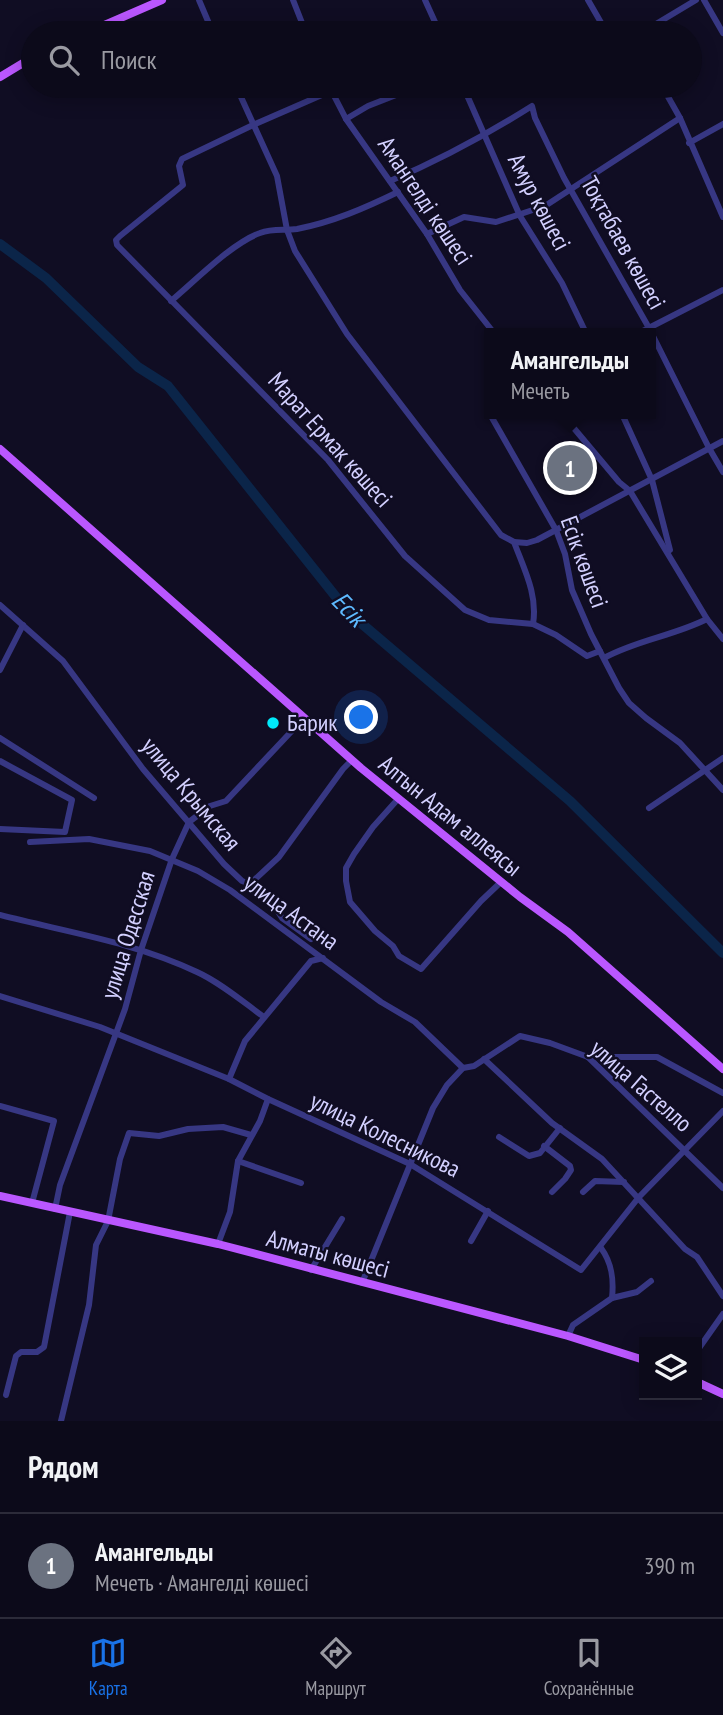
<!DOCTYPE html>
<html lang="ru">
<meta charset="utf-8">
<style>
:root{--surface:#0c0a1a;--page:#151323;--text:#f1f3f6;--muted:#9a9aa2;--line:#2c2b39;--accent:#1a73e8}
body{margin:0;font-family:"PT Sans Narrow",sans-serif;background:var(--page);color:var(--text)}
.controls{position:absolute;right:21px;bottom:21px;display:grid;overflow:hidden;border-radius:0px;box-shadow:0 4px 18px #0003}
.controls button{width:63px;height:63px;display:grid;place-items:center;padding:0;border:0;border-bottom:2px solid var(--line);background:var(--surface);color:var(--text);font:35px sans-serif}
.you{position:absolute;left:362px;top:718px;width:24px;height:24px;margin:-18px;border:5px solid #fff;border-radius:50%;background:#1a73e8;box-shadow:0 0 0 10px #1a73e833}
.badge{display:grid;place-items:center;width:46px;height:46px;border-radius:50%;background:var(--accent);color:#fff;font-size:23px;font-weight:700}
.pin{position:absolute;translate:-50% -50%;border:4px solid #fff;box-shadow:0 2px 7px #0006}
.popup{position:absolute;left:484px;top:328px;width:172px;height:91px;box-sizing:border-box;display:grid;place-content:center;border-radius:0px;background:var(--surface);filter:drop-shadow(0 2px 5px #0005);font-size:23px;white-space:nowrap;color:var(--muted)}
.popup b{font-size:26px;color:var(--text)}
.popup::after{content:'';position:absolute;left:50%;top:100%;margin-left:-14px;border:14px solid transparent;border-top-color:var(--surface)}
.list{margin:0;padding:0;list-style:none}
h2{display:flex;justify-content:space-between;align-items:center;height:91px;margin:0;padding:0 28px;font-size:30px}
h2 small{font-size:23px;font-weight:400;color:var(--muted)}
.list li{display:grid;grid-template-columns:46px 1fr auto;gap:21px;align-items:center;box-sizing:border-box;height:105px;padding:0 28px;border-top:2px solid var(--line)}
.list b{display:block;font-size:26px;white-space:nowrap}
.list p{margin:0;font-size:23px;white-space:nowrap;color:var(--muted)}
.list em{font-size:23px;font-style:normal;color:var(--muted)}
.icon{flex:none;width:38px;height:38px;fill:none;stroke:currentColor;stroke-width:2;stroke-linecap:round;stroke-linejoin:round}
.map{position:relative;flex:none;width:723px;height:1421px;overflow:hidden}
.search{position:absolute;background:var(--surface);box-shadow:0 4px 18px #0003;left:21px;right:21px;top:21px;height:77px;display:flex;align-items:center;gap:18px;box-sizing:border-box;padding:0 24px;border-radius:38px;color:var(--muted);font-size:26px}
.sheet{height:196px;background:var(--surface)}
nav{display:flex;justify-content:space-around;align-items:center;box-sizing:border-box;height:98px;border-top:2px solid var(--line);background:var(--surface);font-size:19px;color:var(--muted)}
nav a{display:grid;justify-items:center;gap:4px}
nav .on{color:var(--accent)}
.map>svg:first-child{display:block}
</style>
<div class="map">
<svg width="723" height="1421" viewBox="0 0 723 1421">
<rect width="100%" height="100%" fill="#100d23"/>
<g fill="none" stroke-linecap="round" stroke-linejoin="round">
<!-- river -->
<polyline stroke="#0b2549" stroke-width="10" points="0,244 46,278 138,367 168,386 348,612 570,801 723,953"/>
<!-- minor -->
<g stroke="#373783" stroke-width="6">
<polyline points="199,0 213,33"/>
<polyline points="293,0 306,33"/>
<polyline points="425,0 440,33"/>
<polyline points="588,0 607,33"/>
<polyline points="704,0 723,33"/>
<polyline points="641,33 696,0"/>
<path d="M 236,86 L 277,176 L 287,230 L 295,251 L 347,334 L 501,535 L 514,542 C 524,569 538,595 533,624"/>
<polyline points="329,86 346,119 427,234 460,290 494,333"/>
<polyline points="463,86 520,216 562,283 586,333"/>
<polyline points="662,86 680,118 723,217"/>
<polyline points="331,91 253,125 182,159 179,166 183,185 120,236 116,240 117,245 328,460 405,556 465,610 489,620 533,624 556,635 587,656 600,651"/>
<polyline points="346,119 368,106 419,86"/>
<polyline points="689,143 723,124"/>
<path d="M 390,181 C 440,160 486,135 532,106 L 535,118 L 564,178 L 649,328 L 709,448 L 723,472"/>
<polyline points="427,234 464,217 496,222 545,206 680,118"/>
<path d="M 171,301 C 195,281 232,243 260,233 C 273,228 285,231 297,229 C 333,222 365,208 398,192"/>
<polyline points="639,333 723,290"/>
<polyline points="490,405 487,409 556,530 565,554 572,590 591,634 619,688 629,703 646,718 680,743 723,790"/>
<polyline points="562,414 619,482 630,491 707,619 723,639"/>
<polyline points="622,414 652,480 670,550"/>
<polyline points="514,542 527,543 537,540 723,441"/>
<polyline points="0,605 63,661 143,769 224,864 242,881 250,884 279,857 343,769 352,760"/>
<path d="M 604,658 C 637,640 673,636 707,619"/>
<polyline points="0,670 23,625"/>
<polyline points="0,738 94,798"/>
<polyline points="0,761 72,800 65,832 0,829"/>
<polyline points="398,799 373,827 354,854 346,868 346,881 350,902 375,931 393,946 399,956 421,969 481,901 501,882"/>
<polyline points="649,808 723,758"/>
<polyline points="30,842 89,839 150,851 198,871 230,890 381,1002 415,1022 463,1068"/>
<polyline points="250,884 270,899 282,918 311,939"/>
<path d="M 0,915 C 66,932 134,942 197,972 C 221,983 243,1002 264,1017"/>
<polyline points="0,996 100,1027 229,1079 268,1099 410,1164 581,1270 639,1197 723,1111"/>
<polyline points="588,1057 657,1057 723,1093"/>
<polyline points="484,1059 552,1123 602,1159 685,1249 697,1257 723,1296"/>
<polyline points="229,1079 245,1041 311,961 323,958"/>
<polyline points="0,1106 54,1121 32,1203"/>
<polyline points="499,1137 529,1156 540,1153 560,1128"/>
<polyline points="544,1146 570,1166 571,1170 565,1179 552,1192"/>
<polyline points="238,1161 301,1183"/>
<polyline points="583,1192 595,1181 624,1182"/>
<polyline points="55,1209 60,1185 125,1009 141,950 172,859 189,822 210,806 226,801 304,718"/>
<polyline points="471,1241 488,1211"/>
<polyline points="218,1244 230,1212 238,1161 260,1121 268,1099"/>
<polyline points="311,1270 342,1219"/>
<polyline points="362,1283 433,1108 447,1085 463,1068 474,1066 520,1036 550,1043 588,1057 723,1188"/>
<polyline points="612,1298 637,1292 651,1281"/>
<path d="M 568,1336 L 573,1325 L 612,1298 C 614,1279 612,1263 601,1248"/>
<polyline points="697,1351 723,1314"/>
<polyline points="6,1395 16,1356 21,1352 37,1352 44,1347 70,1212"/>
<polyline points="61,1421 89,1305 96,1245 108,1221 120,1159 129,1133 159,1136 188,1129 223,1127 251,1135"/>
</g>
<!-- major -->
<g stroke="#ba57ff" stroke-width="8">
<polyline points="86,33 162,0"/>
<polyline points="0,77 33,57"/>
<polyline points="0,449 361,768 520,897 568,932 723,1069"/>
<polyline points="0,1196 218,1244 568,1336 644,1360"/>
<polyline points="697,1382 723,1394"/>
</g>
</g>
<!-- markers -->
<circle fill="#00eafb" stroke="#100d23" stroke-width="2.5" cx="273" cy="723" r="7"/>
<g text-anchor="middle" stroke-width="5" stroke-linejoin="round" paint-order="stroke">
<!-- street labels -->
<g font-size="24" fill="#d3d0ff" stroke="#100d23">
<text transform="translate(425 201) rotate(56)" y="8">Амангелді көшесі</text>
<text transform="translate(539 202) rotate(62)" y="8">Амур көшесі</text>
<text transform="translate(623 243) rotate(61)" y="8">Тоқтабаев көшесі</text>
<text transform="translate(330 440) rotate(48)" y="8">Марат Ермак көшесі</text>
<text transform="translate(584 562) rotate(70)" y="8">Есік көшесі</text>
<text transform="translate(191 794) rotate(50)" y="8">улица Крымская</text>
<text transform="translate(450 816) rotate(39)" y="8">Алтын Адам аллеясы</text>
<text transform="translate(291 912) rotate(36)" y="8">улица Астана</text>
<text transform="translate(128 935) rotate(-73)" y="8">улица Одесская</text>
<text transform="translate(641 1086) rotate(41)" y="8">улица Гастелло</text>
<text transform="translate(385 1135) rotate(26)" y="8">улица Колесникова</text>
<text transform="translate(328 1254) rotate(15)" y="8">Алматы көшесі</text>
</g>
<!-- poi labels -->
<g font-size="24" fill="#d3d0ff" stroke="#100d23" text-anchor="start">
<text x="287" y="731">Барик</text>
</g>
<!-- water labels -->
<g font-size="26" font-style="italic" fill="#5ebaff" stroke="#100d23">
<text transform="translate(349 609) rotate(46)" y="9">Есік</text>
</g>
</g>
</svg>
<div class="controls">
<button><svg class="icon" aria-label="layers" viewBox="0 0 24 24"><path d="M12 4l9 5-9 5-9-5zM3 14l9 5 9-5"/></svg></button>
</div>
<div class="you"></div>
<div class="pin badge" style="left:570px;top:468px;background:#6b7280">1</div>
<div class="popup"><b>Амангельды</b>Мечеть</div>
<div class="search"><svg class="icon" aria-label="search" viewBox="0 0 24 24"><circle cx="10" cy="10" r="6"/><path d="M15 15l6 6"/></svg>Поиск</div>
</div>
<section class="sheet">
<h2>Рядом<small></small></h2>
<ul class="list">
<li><span class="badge" style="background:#6b7280">1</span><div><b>Амангельды</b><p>Мечеть · Амангелді көшесі</p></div><em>390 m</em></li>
</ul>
</section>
<nav>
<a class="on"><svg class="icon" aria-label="map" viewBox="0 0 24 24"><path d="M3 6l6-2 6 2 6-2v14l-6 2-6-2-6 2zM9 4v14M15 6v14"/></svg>Карта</a>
<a><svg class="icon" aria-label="directions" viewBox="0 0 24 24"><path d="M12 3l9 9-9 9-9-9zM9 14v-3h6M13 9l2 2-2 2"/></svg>Маршрут</a>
<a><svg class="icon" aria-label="saved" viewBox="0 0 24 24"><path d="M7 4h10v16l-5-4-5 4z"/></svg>Сохранённые</a>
</nav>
